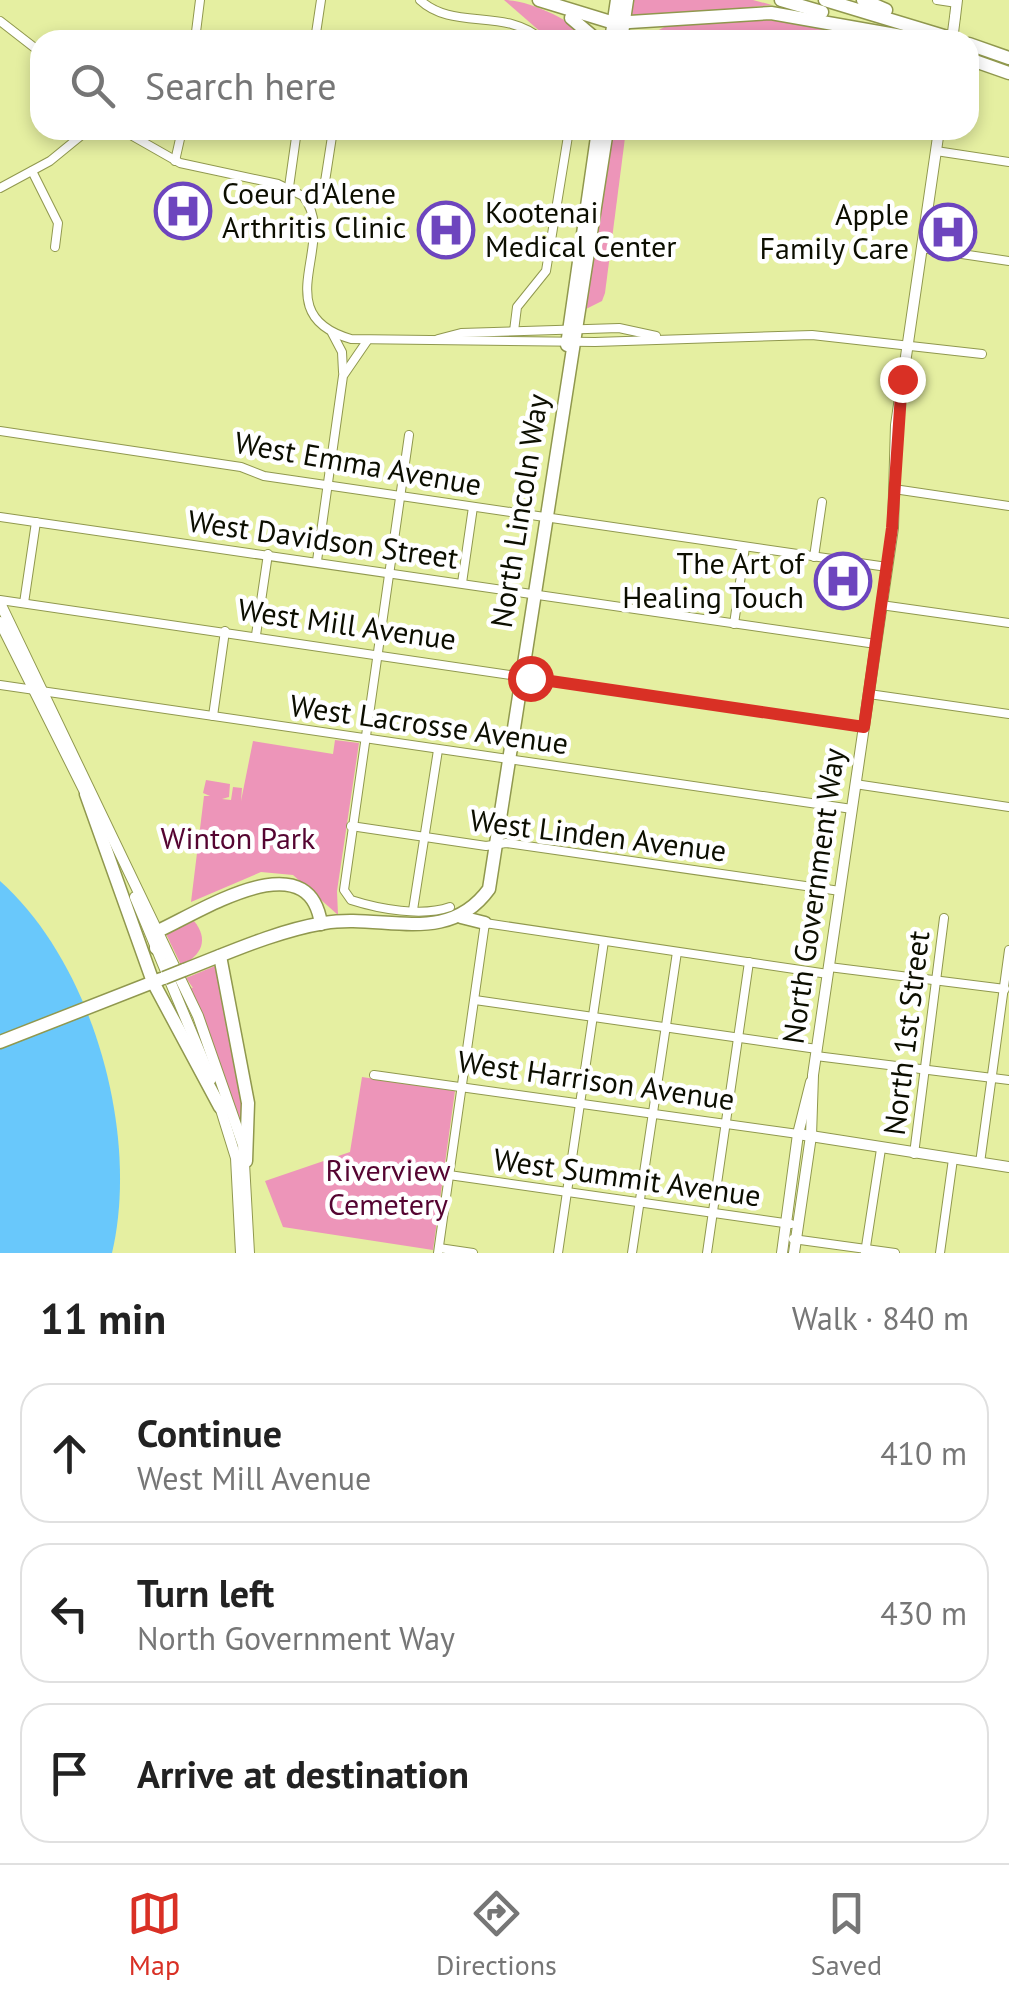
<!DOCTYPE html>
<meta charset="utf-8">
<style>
:root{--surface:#fff;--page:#f6f6f6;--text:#222;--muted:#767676;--line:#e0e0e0;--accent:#d93025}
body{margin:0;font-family:"PT Sans",sans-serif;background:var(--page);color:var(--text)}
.stop{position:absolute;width:30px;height:30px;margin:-22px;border:8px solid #d93025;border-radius:50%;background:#fff}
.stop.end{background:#d93025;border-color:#fff;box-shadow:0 2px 10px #0008}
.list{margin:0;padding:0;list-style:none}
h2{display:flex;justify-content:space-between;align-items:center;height:130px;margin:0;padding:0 40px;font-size:42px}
h2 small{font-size:32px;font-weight:400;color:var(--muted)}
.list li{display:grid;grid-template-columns:65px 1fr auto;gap:30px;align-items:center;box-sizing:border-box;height:140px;margin:0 20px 20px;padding:0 20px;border:2px solid var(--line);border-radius:30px}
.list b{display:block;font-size:38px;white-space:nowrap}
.list p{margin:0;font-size:32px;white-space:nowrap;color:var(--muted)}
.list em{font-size:32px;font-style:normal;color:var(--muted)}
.icon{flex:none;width:55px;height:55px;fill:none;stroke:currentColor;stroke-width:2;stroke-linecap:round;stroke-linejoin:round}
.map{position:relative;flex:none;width:1009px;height:1253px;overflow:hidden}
.search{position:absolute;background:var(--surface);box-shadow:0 5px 15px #0003;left:30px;right:30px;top:30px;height:110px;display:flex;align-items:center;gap:25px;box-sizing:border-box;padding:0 35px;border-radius:30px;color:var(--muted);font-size:38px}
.sheet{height:610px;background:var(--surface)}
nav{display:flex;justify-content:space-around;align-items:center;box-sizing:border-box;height:140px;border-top:2px solid var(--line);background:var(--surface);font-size:28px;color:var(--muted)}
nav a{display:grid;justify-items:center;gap:5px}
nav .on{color:var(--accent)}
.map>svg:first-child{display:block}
</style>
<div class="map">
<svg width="1009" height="1253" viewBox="0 0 1009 1253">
<rect width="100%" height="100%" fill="#e5efa1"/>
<!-- green -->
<g fill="#ed95b9">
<path d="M 504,0 C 531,0 572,21 592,40 L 550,40 Z"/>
<polygon points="631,0 753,0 772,5 651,18 631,16"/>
<polygon points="771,19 882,40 795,40 715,30 682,40 640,40 670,24"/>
<polygon points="612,130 626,130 605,293 602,301 584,310"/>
<polygon points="335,740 359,743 337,891 338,915 293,875 261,872 191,902 204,796 210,796 203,793 206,780 230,784 229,797 222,799 231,800 233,787 242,788 241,801 253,741 333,754"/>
<path d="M 194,921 C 209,939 202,956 181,965 L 166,934 Z"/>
<polygon points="215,966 242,1092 241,1125 188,987 193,988 186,978"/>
<polygon points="362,1077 455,1091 433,1250 283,1227 265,1181 350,1152"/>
</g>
<!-- water -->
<path fill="#69c8fb" d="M 0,881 C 93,964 140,1134 112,1253 L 0,1253 Z"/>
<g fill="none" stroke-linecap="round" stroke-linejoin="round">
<!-- minor casing -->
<g stroke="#90984e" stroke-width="10">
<g id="minor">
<path d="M 420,0 C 453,31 506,7 542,40"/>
<polyline points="937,0 957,3"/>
<polyline points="0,21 40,52"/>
<polyline points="195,40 200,0"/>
<polyline points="315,40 321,0"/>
<path d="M 122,130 L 180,163 L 278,184 L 303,196 C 340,241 264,314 351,339 L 595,342 L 812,335 L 982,354"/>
<polyline points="936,151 1009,162"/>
<polyline points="175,161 182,130"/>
<polyline points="32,171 58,223 55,247"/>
<polyline points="289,187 297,130"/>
<polyline points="0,188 50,161 88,130"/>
<polyline points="309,203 324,188 333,130"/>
<polyline points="921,248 1009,261"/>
<polyline points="514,331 517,307 546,271 569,130"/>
<polyline points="332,333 342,352 343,372"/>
<polyline points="438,339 461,333 619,328 656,336"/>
<polyline points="0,431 241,467 264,476 887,567"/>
<path d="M 409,435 L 344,890 L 351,900 C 379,909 422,917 450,907"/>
<polyline points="894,489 1009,506"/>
<polyline points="0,517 876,644"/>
<polyline points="814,557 822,502"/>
<polyline points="317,561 343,376 367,341"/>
<polyline points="462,583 473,507"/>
<polyline points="0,600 864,727"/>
<polyline points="24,603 36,522"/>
<polyline points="881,605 1009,623"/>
<polyline points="734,624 745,547"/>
<polyline points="256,635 268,554"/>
<polyline points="0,685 852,809"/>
<polyline points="869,694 1009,714"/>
<polyline points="213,716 225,631"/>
<polyline points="855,784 1009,807"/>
<polyline points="351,826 486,846 506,843 840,891"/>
<polyline points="413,910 438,750"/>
<polyline points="829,967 1005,989"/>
<polyline points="475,1000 817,1049"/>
<polyline points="816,1056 1009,1080"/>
<polyline points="374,1075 798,1134"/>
<polyline points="914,1154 944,918"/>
<polyline points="980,1163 1009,950"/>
<polyline points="449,1175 791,1224"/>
<polyline points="793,1239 895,1253"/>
<polyline points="439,1248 473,1253"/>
<polyline points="438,1253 485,923 828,974"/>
<polyline points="558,1253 604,941"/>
<polyline points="632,1253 677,952"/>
<polyline points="707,1253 749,962"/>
<polyline points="865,1253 881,1149"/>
<polyline points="940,1253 953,1159"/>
</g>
</g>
<!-- major casing -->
<g stroke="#90984e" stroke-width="12">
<g id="major">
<polyline points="955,17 957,0"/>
<polyline points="0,603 198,1016 243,1145 249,1253"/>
<polyline points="0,622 87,796"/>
<polyline points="135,897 211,1079"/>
<polyline points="218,1100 236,1158 241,1253"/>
<polyline points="798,1134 1009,1167"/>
<polyline points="782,1253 798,1134 811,1082"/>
<polyline points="794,1253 811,1136 813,1075 893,528 896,425 939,130"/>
</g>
</g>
<!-- highway casing -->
<g stroke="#90984e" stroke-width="15">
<g id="highway">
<polyline points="539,0 614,23 771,13 907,37"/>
<polyline points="781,0 822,12"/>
<polyline points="825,0 957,40"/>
<polyline points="863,0 886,10"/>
<polyline points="571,18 597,40"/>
<polyline points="611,40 617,0"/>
<polyline points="621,40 627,0"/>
<polyline points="969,44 1009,58"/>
<polyline points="969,59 1009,73"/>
<polyline points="567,345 598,130"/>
<polyline points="86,794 153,982 220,1107"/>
<polyline points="461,917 485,923"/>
<path d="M 156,948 L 158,931 C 200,912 309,840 321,924"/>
<polyline points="220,956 248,1103 246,1161"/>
<path d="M 184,970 C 228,953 276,931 324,923 C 383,913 447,947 489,889 L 607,130"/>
<polyline points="0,1042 161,979"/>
</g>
</g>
<!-- minor -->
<use href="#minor" stroke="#fff" stroke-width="8"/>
<!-- major -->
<use href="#major" stroke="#fff" stroke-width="10"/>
<!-- highway -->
<use href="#highway" stroke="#fff" stroke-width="12"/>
<!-- major-bridge casing -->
<g stroke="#90984e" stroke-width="12" stroke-linecap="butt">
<polyline id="major-bridge" points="952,40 955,17"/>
</g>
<!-- highway-bridge casing -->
<g stroke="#90984e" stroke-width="15" stroke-linecap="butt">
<polyline id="highway-bridge" points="164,978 184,970"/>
</g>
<!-- major-bridge -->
<use href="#major-bridge" stroke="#fff" stroke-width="10"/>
<!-- highway-bridge -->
<use href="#highway-bridge" stroke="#fff" stroke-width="12"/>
</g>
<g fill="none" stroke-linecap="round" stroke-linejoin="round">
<!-- route -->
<polyline stroke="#d93025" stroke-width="12" points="530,678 864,727 892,528 902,379"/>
</g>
<!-- icons -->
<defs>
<g id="hospital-ring" transform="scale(2.875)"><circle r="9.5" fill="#fff" stroke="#6d45be" stroke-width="1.5"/><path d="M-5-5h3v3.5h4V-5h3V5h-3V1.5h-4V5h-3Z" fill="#6d45be"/></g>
</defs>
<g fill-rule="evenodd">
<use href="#hospital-ring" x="183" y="211"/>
<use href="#hospital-ring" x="446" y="230"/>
<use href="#hospital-ring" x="948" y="232"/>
<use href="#hospital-ring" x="843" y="581"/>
</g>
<g text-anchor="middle" stroke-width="9" stroke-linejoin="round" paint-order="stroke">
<!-- poi labels -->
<g font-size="30" fill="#0c0e00" stroke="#fff" text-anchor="start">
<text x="222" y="204">Coeur d'Alene<tspan x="222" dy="34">Arthritis Clinic</tspan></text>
<text x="485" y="223">Kootenai<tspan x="485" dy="34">Medical Center</tspan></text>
<text x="909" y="225" text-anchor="end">Apple<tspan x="909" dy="34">Family Care</tspan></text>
<text x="804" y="574" text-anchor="end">The Art of<tspan x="804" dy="34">Healing Touch</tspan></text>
</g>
<!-- street labels -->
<g font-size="30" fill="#0c0e00" stroke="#fff">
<text transform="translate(358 464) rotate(10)" y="10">West Emma Avenue</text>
<text transform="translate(520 511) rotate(-81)" y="10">North Lincoln Way</text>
<text transform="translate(323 540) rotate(8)" y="10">West Davidson Street</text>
<text transform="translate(347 625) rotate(8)" y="10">West Mill Avenue</text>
<text transform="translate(429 725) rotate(8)" y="10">West Lacrosse Avenue</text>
<text transform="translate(598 836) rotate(7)" y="10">West Linden Avenue</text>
<text transform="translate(814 896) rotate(-82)" y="10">North Government Way</text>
<text transform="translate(907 1033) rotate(-83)" y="10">North 1st Street</text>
<text transform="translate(596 1081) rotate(8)" y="10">West Harrison Avenue</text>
<text transform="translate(627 1178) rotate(8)" y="10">West Summit Avenue</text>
</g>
<!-- park labels -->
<g font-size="30" fill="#550431" stroke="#fff">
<text x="238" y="849">Winton Park</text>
<text x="388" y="1181">Riverview<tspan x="388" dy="34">Cemetery</tspan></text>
</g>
</g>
</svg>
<div class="stop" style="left:530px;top:678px"></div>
<div class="stop end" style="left:902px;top:379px"></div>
<div class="search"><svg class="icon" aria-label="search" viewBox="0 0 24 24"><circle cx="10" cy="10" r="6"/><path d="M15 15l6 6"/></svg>Search here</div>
</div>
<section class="sheet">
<h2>11 min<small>Walk · 840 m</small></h2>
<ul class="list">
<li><svg class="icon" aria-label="ahead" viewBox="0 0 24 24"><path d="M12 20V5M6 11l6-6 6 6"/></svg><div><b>Continue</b><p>West Mill Avenue</p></div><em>410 m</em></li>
<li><svg class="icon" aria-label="left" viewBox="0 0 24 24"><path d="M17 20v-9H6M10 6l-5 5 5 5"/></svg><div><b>Turn left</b><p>North Government Way</p></div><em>430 m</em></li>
<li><svg class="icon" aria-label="arrive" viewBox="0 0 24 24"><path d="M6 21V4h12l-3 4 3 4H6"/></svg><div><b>Arrive at destination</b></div></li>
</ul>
</section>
<nav>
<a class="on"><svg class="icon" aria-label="map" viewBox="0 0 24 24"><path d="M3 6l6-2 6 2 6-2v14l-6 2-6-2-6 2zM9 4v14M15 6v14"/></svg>Map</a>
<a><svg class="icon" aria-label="directions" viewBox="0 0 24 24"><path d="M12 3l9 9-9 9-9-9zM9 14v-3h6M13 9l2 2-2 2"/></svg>Directions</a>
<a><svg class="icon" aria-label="saved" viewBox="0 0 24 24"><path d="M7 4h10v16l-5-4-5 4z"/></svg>Saved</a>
</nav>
